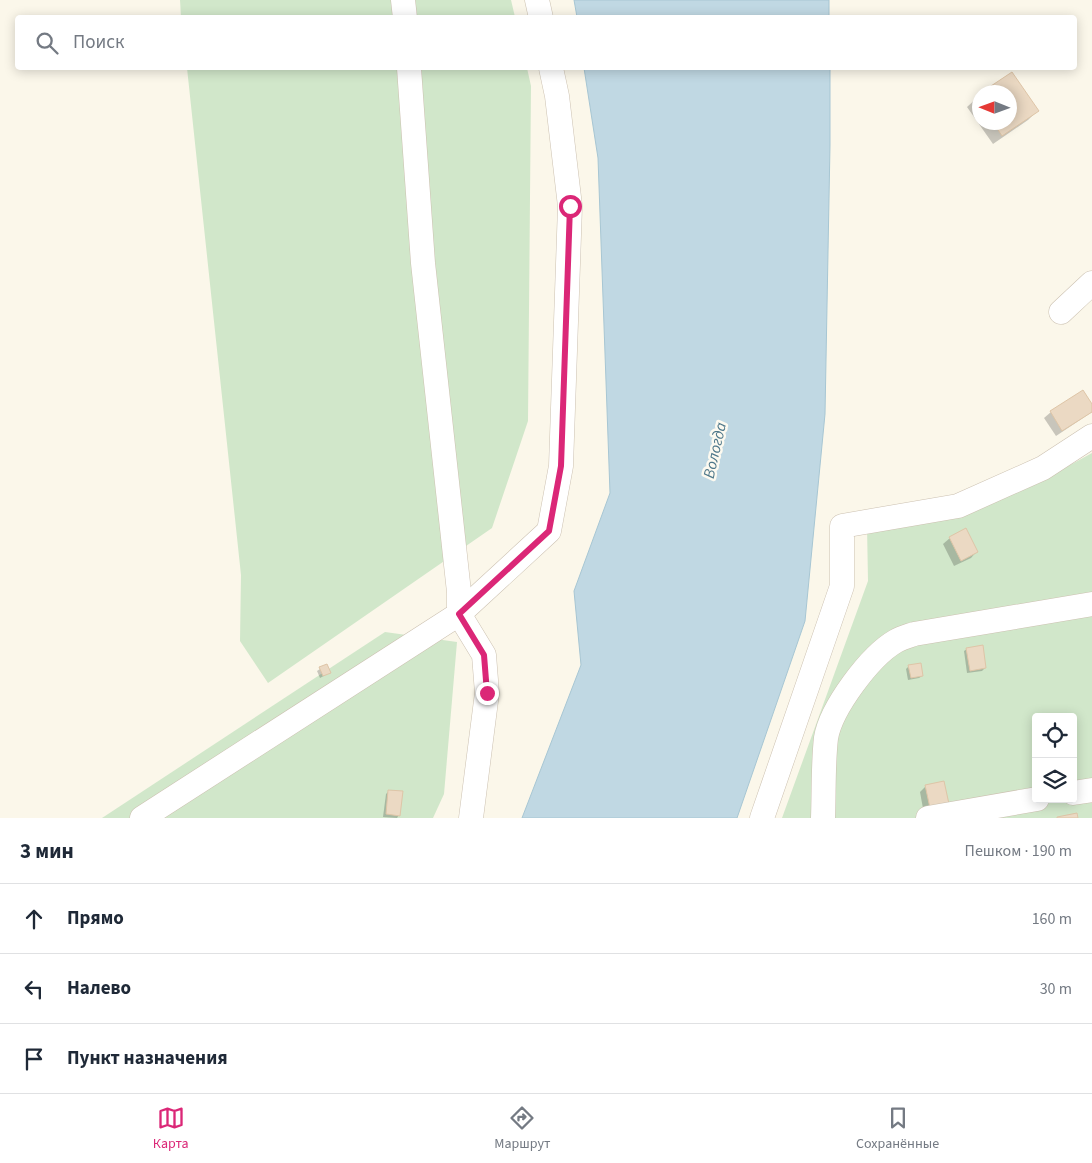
<!DOCTYPE html>
<html lang="ru">
<meta charset="utf-8">
<style>
:root{--surface:#fff;--page:#f2f2f3;--text:#1f2937;--muted:#747a83;--line:#e0e1e3;--accent:#db2777}
body{margin:0;font-family:"Source Sans 3",sans-serif;background:var(--page);color:var(--text)}
.controls{position:absolute;right:15px;bottom:15px;display:grid;overflow:hidden;border-radius:5px;box-shadow:0 2px 12px #0003}
.controls button{width:45px;height:45px;display:grid;place-items:center;padding:0;border:0;border-bottom:1px solid var(--line);background:var(--surface);color:var(--text);font:25px sans-serif}
.compass{position:absolute;left:972px;top:85px;width:45px;height:45px;border-radius:50%;background:var(--surface);box-shadow:0 2px 12px #0003;rotate:271deg}
.stop{position:absolute;width:15px;height:15px;margin:-11px;border:4px solid #db2777;border-radius:50%;background:#fff}
.stop.end{background:#db2777;border-color:#fff;box-shadow:0 1px 5px #0008}
.list{margin:0;padding:0;list-style:none}
h2{display:flex;justify-content:space-between;align-items:center;height:65px;margin:0;padding:0 20px;font-size:21px}
h2 small{font-size:16px;font-weight:400;color:var(--muted)}
.list li{display:grid;grid-template-columns:32px 1fr auto;gap:15px;align-items:center;box-sizing:border-box;height:70px;padding:0 20px;border-top:1px solid var(--line)}
.list b{display:block;font-size:19px;white-space:nowrap}
.list em{font-size:16px;font-style:normal;color:var(--muted)}
.icon{flex:none;width:28px;height:28px;fill:none;stroke:currentColor;stroke-width:2;stroke-linecap:round;stroke-linejoin:round}
.map{position:relative;flex:none;width:1092px;height:818px;overflow:hidden}
.search{position:absolute;background:var(--surface);box-shadow:0 2px 12px #0003;left:15px;right:15px;top:15px;height:55px;display:flex;align-items:center;gap:12px;box-sizing:border-box;padding:0 18px;border-radius:5px;color:var(--muted);font-size:19px}
.sheet{height:275px;background:var(--surface)}
nav{display:flex;justify-content:space-around;align-items:center;box-sizing:border-box;height:70px;border-top:1px solid var(--line);background:var(--surface);font-size:14px;color:var(--muted)}
nav a{display:grid;justify-items:center;gap:2px}
nav .on{color:var(--accent)}
.map>svg:first-child{display:block}
</style>
<div class="map">
<svg width="1092" height="818" viewBox="0 0 1092 818">
<rect width="100%" height="100%" fill="#fbf7ea"/>
<!-- green -->
<g fill="#d1e7ca" fill-rule="evenodd">
<polygon points="180,0 511,0 515,17 181,17"/>
<polygon points="187,68 527,68 531,86 528,421 492,528 268,683 240,641 241,575"/>
<path d="M 1092,453 L 1092,818 L 782,818 L 868,581 L 867,526 L 1041,481 ZM 1036,717 L 1073,717 L 1073,799 L 1036,799 Z"/>
<polygon points="385,632 457,642 444,794 433,818 102,818"/>
</g>
<!-- water -->
<g fill="#c0d8e3" stroke="#a7c6d3">
<polygon points="574,0 829,0 829,17 577,17"/>
<polygon points="584,68 830,68 830,145 825,414 805,621 737,818 522,818 581,665 574,591 610,493 598,158"/>
</g>
<!-- shadow -->
<g fill="#0003">
<polygon points="1012,73 1037,111 1028,120 993,144 967,107 980,95 980,122 1010,122 1010,92 984,92"/>
<polygon points="1082,392 1092,407 1092,412 1056,436 1044,418 1051,412"/>
<polygon points="966,530 977,551 971,558 954,566 943,544 950,538"/>
<polygon points="967,649 985,668 982,671 967,673 964,651"/>
<polygon points="909,666 922,676 919,678 908,680 906,669"/>
<polygon points="320,669 329,673 320,678 317,671"/>
<polygon points="926,786 948,804 924,814 920,792"/>
<polygon points="389,791 399,815 397,818 383,817 386,794"/>
</g>
<!-- building -->
<g fill="#ebd9c3" stroke="#dec5a7">
<polygon points="1012,72 1039,111 1002,136 993,122 1010,122 1010,92 982,92"/>
<polygon points="1083,390 1092,404 1092,412 1062,431 1050,411"/>
<polygon points="966,528 978,552 961,561 949,537"/>
<polygon points="983,645 986,668 970,671 966,648"/>
<polygon points="921,663 923,676 911,678 908,665"/>
<polygon points="327,664 331,673 323,676 319,667"/>
<polygon points="944,781 949,804 930,808 925,785"/>
<polygon points="388,790 403,791 400,816 386,814"/>
<polygon points="1077,813 1078,818 1057,818 1057,817"/>
</g>
<g fill="none" stroke-linecap="round" stroke-linejoin="round">
<!-- minor casing -->
<g stroke="#ccc1b1" stroke-width="25">
<g id="minor">
<polyline points="403,0 405,18"/>
<polyline points="537,0 541,18"/>
<polyline points="409,68 423,263 459,592 459,614"/>
<polyline points="1061,312 1092,283"/>
<polyline points="459,614 549,531 561,466 570,206 557,96 551,68"/>
<polyline points="1073,793 1092,790"/>
<polyline points="142,818 459,614 484,655 487,693 471,818"/>
<polyline points="762,818 842,586 842,526 958,506 1043,468 1092,436"/>
<path d="M 823,818 C 824,792 823,764 826,738 C 831,708 870,656 896,641 C 901,638 908,636 914,634 L 1092,604"/>
<polyline points="928,818 1037,799"/>
</g>
</g>
<!-- minor -->
<use href="#minor" stroke="#fff" stroke-width="24"/>
</g>
<g fill="none" stroke-linecap="round" stroke-linejoin="round">
<!-- route -->
<polyline stroke="#db2777" stroke-width="6" points="487,693 484,655 459,614 549,531 561,466 570,206"/>
</g>
<g text-anchor="middle" stroke-width="5" stroke-linejoin="round" paint-order="stroke">
<!-- water labels -->
<g font-size="16" font-style="italic" fill="#4f788a" stroke="#fdfaf0">
<text transform="translate(714 450) rotate(-77)" y="6">Вологда</text>
</g>
</g>
</svg>
<div class="controls">
<button><svg class="icon" aria-label="locate" viewBox="0 0 24 24"><circle cx="12" cy="12" r="6"/><path d="M12 2v4M12 18v4M2 12h4M18 12h4"/></svg></button>
<button><svg class="icon" aria-label="layers" viewBox="0 0 24 24"><path d="M12 4l9 5-9 5-9-5zM3 14l9 5 9-5"/></svg></button>
</div>
<svg class="compass" viewBox="-18 -18 36 36"><path d="M0-13l5 13h-10z" fill="#e53935"/><path d="M0 13l5-13h-10z" fill="#747a83"/></svg>
<div class="stop" style="left:570px;top:206px"></div>
<div class="stop end" style="left:487px;top:693px"></div>
<div class="search"><svg class="icon" aria-label="search" viewBox="0 0 24 24"><circle cx="10" cy="10" r="6"/><path d="M15 15l6 6"/></svg>Поиск</div>
</div>
<section class="sheet">
<h2>3 мин<small>Пешком · 190 m</small></h2>
<ul class="list">
<li><svg class="icon" aria-label="ahead" viewBox="0 0 24 24"><path d="M12 20V5M6 11l6-6 6 6"/></svg><div><b>Прямо</b></div><em>160 m</em></li>
<li><svg class="icon" aria-label="left" viewBox="0 0 24 24"><path d="M17 20v-9H6M10 6l-5 5 5 5"/></svg><div><b>Налево</b></div><em>30 m</em></li>
<li><svg class="icon" aria-label="arrive" viewBox="0 0 24 24"><path d="M6 21V4h12l-3 4 3 4H6"/></svg><div><b>Пункт назначения</b></div></li>
</ul>
</section>
<nav>
<a class="on"><svg class="icon" aria-label="map" viewBox="0 0 24 24"><path d="M3 6l6-2 6 2 6-2v14l-6 2-6-2-6 2zM9 4v14M15 6v14"/></svg>Карта</a>
<a><svg class="icon" aria-label="directions" viewBox="0 0 24 24"><path d="M12 3l9 9-9 9-9-9zM9 14v-3h6M13 9l2 2-2 2"/></svg>Маршрут</a>
<a><svg class="icon" aria-label="saved" viewBox="0 0 24 24"><path d="M7 4h10v16l-5-4-5 4z"/></svg>Сохранённые</a>
</nav>
